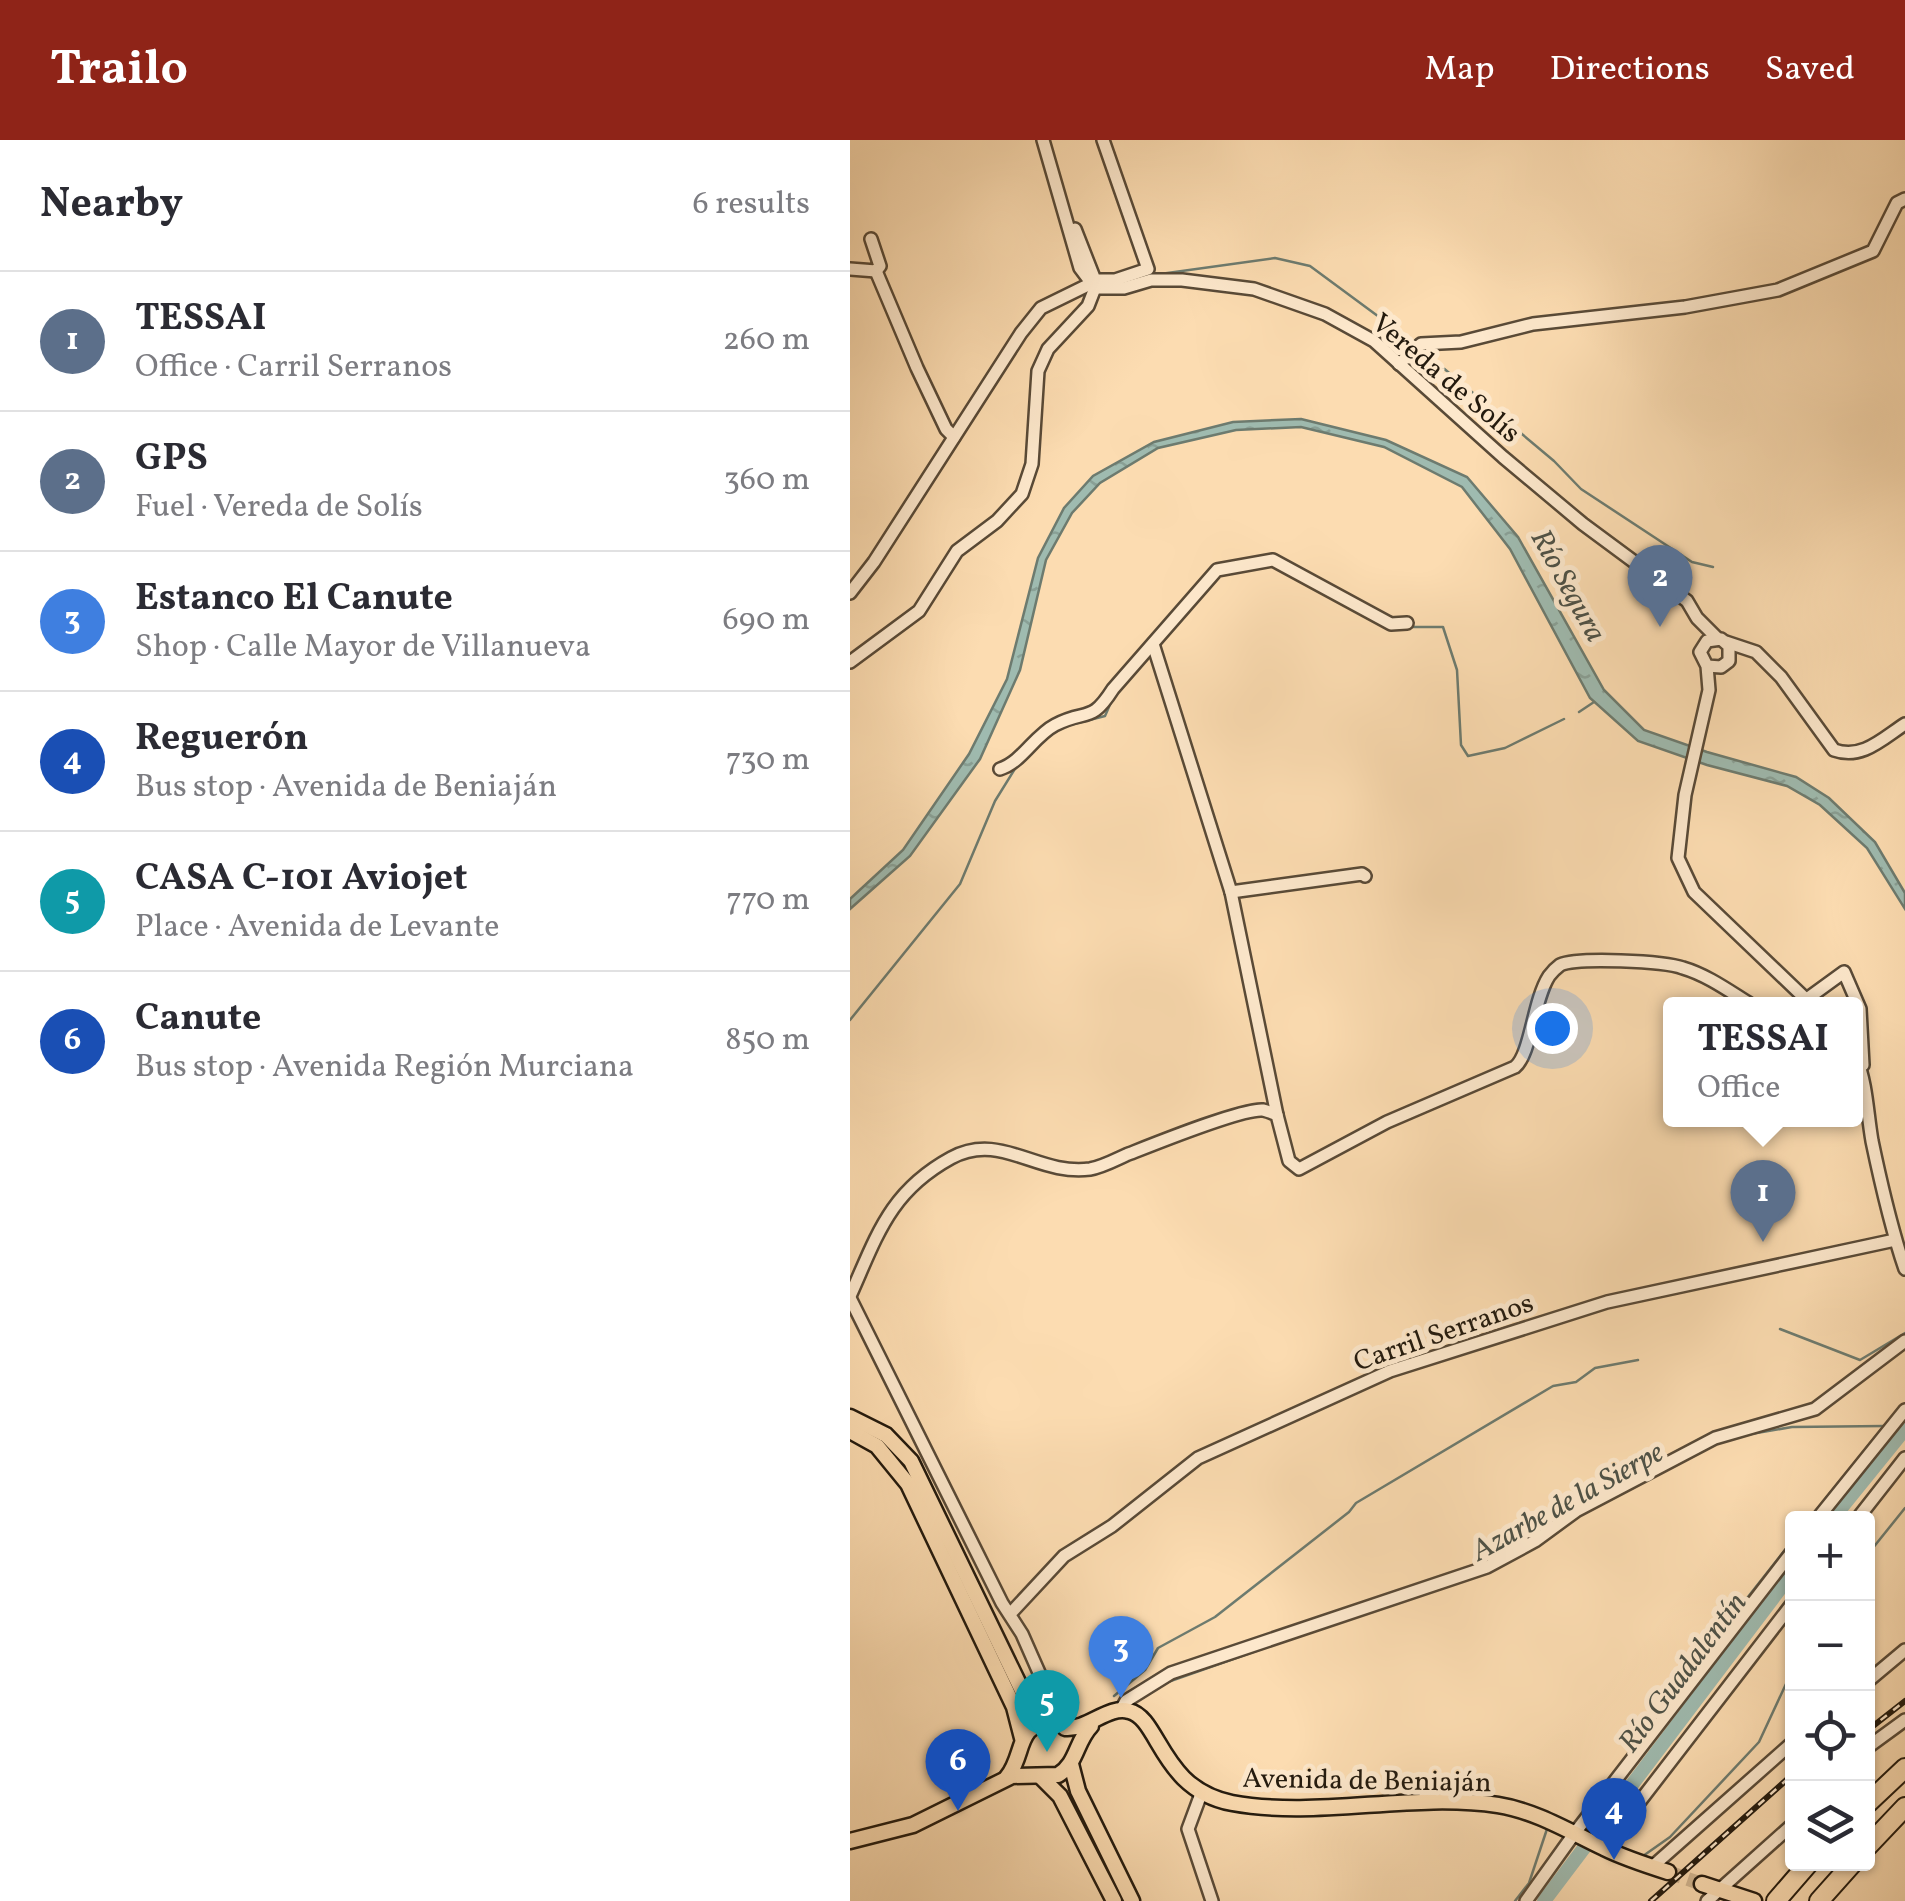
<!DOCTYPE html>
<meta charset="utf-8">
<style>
:root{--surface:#fff;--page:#f7f7f7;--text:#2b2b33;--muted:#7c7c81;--line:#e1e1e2;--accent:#8f2418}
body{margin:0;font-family:Vollkorn,serif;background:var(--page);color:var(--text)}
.controls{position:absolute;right:30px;bottom:30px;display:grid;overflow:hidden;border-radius:10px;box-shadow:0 2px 8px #0004}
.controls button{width:90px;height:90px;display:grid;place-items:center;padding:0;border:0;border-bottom:2px solid var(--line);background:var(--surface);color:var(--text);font:50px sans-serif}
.you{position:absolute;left:702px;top:888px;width:35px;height:35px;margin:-25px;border:8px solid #fff;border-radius:50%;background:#1a73e8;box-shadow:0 0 0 15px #1a73e833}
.badge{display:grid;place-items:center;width:65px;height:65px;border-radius:50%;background:var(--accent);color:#fff;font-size:32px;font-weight:700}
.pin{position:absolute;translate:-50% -82px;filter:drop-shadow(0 2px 5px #0008)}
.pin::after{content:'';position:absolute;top:52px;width:35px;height:30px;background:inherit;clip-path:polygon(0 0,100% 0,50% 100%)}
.popup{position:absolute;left:813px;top:857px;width:200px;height:130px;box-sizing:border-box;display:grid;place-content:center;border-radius:10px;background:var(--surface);filter:drop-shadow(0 2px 8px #0005);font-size:32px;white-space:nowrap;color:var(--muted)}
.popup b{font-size:38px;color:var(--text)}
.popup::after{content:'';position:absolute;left:50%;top:100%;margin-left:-20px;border:20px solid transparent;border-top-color:var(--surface)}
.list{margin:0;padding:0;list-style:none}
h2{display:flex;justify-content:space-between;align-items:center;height:130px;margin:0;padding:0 40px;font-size:42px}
h2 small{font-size:32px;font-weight:400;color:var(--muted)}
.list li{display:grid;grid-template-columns:65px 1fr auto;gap:30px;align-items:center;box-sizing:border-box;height:140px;padding:0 40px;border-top:2px solid var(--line)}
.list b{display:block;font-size:38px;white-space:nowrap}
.list p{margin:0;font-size:32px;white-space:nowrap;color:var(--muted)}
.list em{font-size:32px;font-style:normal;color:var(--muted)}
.icon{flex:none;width:55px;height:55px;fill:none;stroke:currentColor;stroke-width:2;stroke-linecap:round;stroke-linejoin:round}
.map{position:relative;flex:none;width:1055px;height:1761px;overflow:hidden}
header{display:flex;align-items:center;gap:60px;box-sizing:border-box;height:140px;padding:0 50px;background:var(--accent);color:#fff}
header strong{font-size:48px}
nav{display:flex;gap:55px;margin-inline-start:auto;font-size:35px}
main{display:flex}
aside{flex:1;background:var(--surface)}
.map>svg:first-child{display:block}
</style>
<header>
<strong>Trailo</strong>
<nav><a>Map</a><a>Directions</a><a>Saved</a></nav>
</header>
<main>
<aside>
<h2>Nearby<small>6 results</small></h2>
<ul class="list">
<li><span class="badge" style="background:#5c6f8a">1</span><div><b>TESSAI</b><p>Office · Carril Serranos</p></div><em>260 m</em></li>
<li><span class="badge" style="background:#5c6f8a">2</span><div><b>GPS</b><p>Fuel · Vereda de Solís</p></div><em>360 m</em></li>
<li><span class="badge" style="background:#3f7fe0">3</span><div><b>Estanco El Canute</b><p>Shop · Calle Mayor de Villanueva</p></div><em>690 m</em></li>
<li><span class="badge" style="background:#1a4fb4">4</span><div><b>Reguerón</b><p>Bus stop · Avenida de Beniaján</p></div><em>730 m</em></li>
<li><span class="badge" style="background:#0f9aa8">5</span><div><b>CASA C-101 Aviojet</b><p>Place · Avenida de Levante</p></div><em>770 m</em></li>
<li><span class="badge" style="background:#1a4fb4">6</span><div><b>Canute</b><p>Bus stop · Avenida Región Murciana</p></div><em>850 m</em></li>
</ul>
</aside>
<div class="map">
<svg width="1055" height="1761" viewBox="0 0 1055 1761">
<defs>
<pattern id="water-ripples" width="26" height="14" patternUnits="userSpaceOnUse" patternTransform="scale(2.5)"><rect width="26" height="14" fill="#9fbbb0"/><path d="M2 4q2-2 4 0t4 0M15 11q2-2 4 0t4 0" fill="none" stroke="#89a096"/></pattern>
</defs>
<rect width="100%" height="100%" fill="#fcdcb1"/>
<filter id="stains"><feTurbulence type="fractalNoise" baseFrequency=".002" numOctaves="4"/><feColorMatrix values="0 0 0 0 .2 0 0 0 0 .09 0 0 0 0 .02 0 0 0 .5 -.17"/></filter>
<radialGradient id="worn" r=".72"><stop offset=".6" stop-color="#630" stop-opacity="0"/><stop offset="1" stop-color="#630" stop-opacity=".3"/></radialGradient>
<!-- water -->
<polygon fill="url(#water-ripples)" stroke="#6d7b6f" stroke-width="2.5" points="451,279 536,300 617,337 668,397 754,550 794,590 857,612 946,637 979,658 1025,702 1055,753 1055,769 1017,708 970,665 937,646 857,625 788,601 740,558 660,409 612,347 534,307 451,287 386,290 308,308 250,343 222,373 196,420 170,530 130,619 60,716 0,769 0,759 53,710 119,614 157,539 188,418 214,368 243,336 304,302 383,282"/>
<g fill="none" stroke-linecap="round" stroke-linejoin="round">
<!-- stream -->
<g stroke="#6d7b6f" stroke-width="2.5">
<polyline points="303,135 425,118 460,126 563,202"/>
<polyline points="573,211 704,321 731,349 842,422 863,427"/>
<polyline points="561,487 593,487 607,530 611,605 618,616 655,608 714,579"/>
<polyline points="729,572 744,562"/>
<polyline points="216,586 255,576 262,560"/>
<polyline points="0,880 110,744 145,661 168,624"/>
<polyline points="930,1189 1010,1220 1055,1193"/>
<polyline points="901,1294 942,1287 1034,1286"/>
<polyline points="960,1378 1034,1286"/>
<polyline points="1018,1414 1055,1368"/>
<polyline points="315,1543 463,1491"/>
<polyline points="264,1556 295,1530 308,1508 365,1477 499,1372 506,1363 703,1246 726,1242 745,1228 788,1220"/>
<polyline points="766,1600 790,1594 942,1401"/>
<polyline points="793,1716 820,1697 909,1602 942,1531"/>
<polyline points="665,1761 679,1743 697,1689"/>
</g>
<!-- river -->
<g stroke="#9fbbb0" stroke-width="14">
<polyline points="983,1378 1055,1289"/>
<polyline points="694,1761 942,1433"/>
</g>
<!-- major-tunnel -->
<polyline stroke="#d1b590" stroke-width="14" stroke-dasharray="14 7" stroke-linecap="butt" points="818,1732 852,1744"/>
<!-- minor casing -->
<g stroke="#594a37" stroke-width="16">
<g id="minor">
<polyline points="193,0 230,128 245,148 274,148 301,140 332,140 404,149 475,174 524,201 653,317 733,384 837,461 847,478 867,498"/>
<polyline points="225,89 245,140 265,140 298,129 253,0"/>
<polyline points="0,129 26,131 30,126 21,99"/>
<polyline points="26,131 67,228 96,289 104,297"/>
<polyline points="549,224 571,204 611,202 683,184 835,167 928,150 1023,111 1047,63 1055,59"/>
<polyline points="0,453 24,422 171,193 191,168 240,144"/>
<path d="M 876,502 L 906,512 L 931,537 L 984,610 C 1012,620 1032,599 1055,584"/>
<polyline points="303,504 381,752"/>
<polyline points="0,522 69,471 107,411 147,381 172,354 182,324 188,231 198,209 238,166 245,148"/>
<polyline points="857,526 871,527 879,521 879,506 871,499 857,501 850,512 857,526 859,550 835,655 828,718 844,752 961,864"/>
<path d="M 150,629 C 172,622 184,596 205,585 C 237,568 240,585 263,549 L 367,430 L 423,420 L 541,484 L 557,483"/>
<polyline points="950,864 994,832 1010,869 1013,925"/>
<path d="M 1006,917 C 1017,945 1017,972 1022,1001 C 1031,1044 1041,1088 1055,1129"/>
<polyline points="427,975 381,752 512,734 515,736"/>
<path d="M 0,1156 C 27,1096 39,1052 101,1018 C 151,991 187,1036 240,1029 C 252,1027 265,1020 276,1015 C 299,1006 392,968 413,970 C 418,971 422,973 427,975 L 439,1021 L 449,1029 L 537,982 L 665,927 C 681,914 683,861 699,836 C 702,832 706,828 710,825 C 727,817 814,821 833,828 C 857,835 879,851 900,864"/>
<polyline points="0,1158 152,1463 172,1494 213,1587"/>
<polyline points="968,1378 1055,1270"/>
<polyline points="1008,1378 1055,1318"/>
<polyline points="160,1474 214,1416 262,1386 348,1318 540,1231 757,1162 1045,1100"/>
<polyline points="1018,1541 1055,1510"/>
<polyline points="271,1570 276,1561 321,1533 637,1427 685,1401 726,1371 865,1298 965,1269 1055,1201"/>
<polyline points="1018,1607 1055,1580"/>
<polyline points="351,1654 338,1689 362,1761"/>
<polyline points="759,1711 777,1678 942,1464"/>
<polyline points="802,1727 942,1603"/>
<polyline points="676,1761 724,1694 942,1412"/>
<polyline points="857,1761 942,1685"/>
</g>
</g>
<!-- major casing -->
<g stroke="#231a0e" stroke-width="19">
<g id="major">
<polyline points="0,1277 36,1295 61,1321 182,1571 195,1582"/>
<polyline points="0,1291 27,1306 58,1344 164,1567 172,1598"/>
<path d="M 215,1588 C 238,1590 258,1565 279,1571 C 310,1578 310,1649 382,1663 C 469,1679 559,1652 648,1665 C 686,1671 720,1692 754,1708 C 774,1718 796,1725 818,1732"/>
<polyline points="221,1624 228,1651 282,1761"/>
<path d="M 157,1637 C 175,1616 165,1584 201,1582"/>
<polyline points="191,1637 210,1656 264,1761"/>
<path d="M 0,1701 L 63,1685 L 162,1636 L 208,1635 C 227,1624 226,1601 241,1586"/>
<polyline points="852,1744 904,1761"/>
</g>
</g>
<!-- highway casing -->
<g stroke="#231a0e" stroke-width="22">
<g id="highway">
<polyline points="1018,1663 1055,1628"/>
<polyline points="1018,1706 1055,1667"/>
<polyline points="926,1761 958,1724"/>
<polyline points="969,1761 1002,1724"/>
</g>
</g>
<!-- minor -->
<use href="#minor" stroke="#fde8cc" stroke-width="11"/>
<!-- major -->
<use href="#major" stroke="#fcdcb1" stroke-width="14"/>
<!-- highway -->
<use href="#highway" stroke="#fcdcb1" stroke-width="18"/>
<!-- rail casing -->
<g stroke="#231a0e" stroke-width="6">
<g id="rail">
<polyline points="1018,1590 1055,1561"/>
<polyline points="801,1761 942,1635"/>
</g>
</g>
<!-- rail -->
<use href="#rail" stroke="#fde8cc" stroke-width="2.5" stroke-dasharray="8" stroke-linecap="butt"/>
</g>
<g text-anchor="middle" stroke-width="10" stroke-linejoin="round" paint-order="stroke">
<!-- street labels -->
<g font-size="28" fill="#231a0e" stroke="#fde8cc">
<text transform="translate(597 237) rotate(40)" y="10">Vereda de Solís</text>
<text transform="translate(593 1191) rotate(-19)" y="10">Carril Serranos</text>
<text transform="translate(517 1639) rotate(1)" y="10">Avenida de Beniaján</text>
</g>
<!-- water labels -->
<g font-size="30" font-style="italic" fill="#4e5247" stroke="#fde8cc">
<text transform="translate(719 445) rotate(61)" y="10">Río Segura</text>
<text transform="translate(717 1361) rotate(-29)" y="10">Azarbe de la Sierpe</text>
<text transform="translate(832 1532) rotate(-53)" y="10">Río Guadalentín</text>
</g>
</g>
<rect width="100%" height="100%" filter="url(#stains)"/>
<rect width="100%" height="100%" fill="url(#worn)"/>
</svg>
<div class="controls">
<button>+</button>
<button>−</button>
<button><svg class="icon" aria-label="locate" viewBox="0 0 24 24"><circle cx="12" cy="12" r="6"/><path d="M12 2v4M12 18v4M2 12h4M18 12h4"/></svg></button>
<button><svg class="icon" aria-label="layers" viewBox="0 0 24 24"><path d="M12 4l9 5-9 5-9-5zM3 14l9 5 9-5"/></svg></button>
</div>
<div class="you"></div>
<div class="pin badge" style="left:913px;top:1102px;background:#5c6f8a">1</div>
<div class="popup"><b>TESSAI</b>Office</div>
<div class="pin badge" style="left:810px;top:487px;background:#5c6f8a">2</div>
<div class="pin badge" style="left:271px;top:1558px;background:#3f7fe0">3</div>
<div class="pin badge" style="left:764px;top:1720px;background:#1a4fb4">4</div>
<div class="pin badge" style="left:197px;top:1612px;background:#0f9aa8">5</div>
<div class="pin badge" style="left:108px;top:1671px;background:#1a4fb4">6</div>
</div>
</main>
